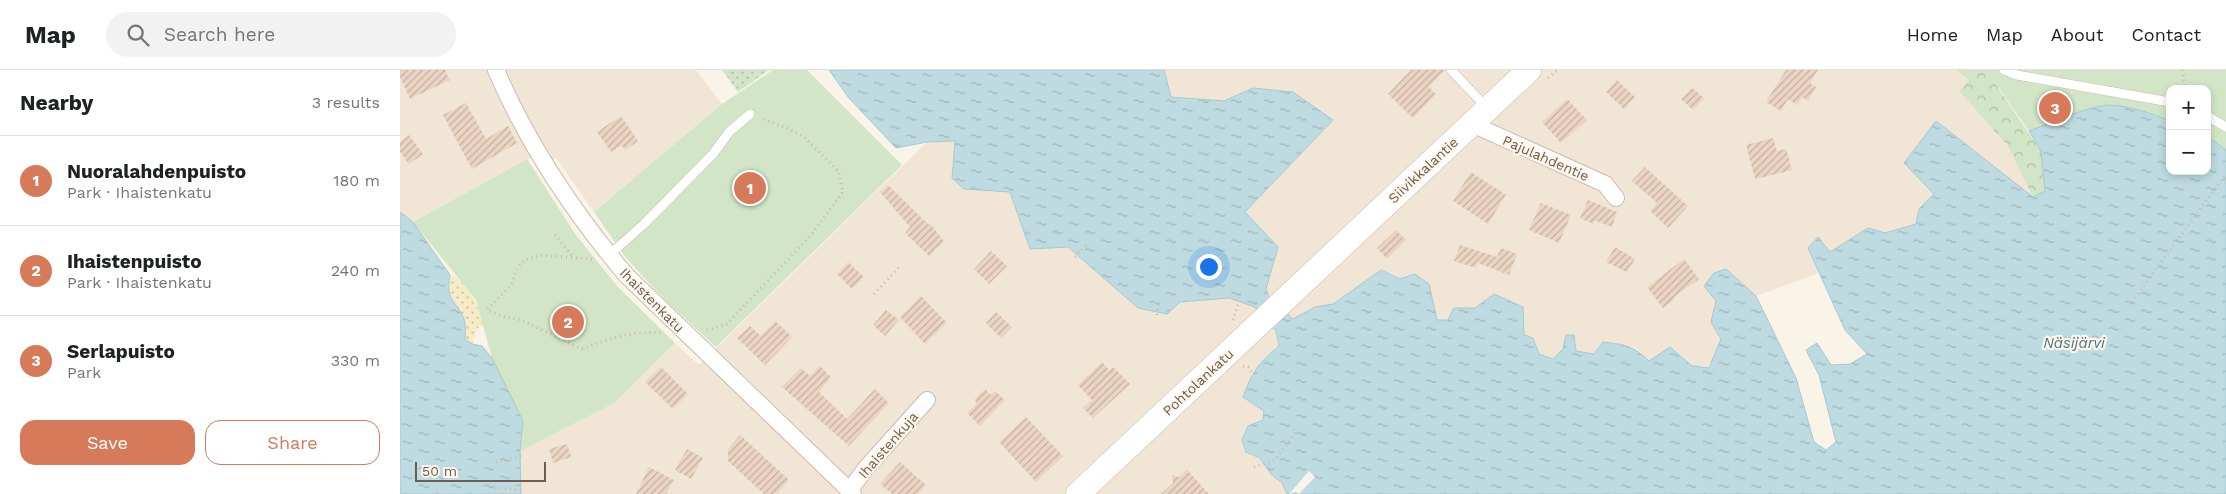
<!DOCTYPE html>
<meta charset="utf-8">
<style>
:root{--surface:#fff;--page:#f2f2f2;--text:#202124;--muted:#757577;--line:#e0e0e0;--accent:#d67a5a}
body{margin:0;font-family:"Work Sans",sans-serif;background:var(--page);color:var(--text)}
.controls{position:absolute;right:15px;top:15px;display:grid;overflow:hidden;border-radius:10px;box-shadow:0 2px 8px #0003}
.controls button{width:45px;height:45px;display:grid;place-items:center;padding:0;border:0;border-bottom:1px solid var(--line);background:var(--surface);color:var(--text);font:25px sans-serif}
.scale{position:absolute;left:15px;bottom:12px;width:131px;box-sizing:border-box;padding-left:5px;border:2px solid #715c4e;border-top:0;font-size:14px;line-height:18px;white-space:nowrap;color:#715c4e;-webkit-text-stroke:4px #fdf7ed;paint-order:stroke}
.you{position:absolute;left:808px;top:196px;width:18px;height:18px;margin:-12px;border:4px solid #fff;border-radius:50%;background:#1a73e8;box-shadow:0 0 0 8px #1a73e833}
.badge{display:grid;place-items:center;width:32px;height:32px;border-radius:50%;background:var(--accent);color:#fff;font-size:16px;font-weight:700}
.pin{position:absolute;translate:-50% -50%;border:2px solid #fff;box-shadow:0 1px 5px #0006}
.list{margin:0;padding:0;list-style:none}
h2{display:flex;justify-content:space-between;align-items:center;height:65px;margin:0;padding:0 20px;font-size:21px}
h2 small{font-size:16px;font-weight:400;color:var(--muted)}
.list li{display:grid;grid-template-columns:32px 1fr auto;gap:15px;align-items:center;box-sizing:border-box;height:90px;padding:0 20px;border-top:1px solid var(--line)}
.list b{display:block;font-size:19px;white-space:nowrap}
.list p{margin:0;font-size:16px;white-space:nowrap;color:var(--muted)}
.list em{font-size:16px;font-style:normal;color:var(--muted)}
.actions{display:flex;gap:10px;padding:15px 20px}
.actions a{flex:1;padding:11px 0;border:1px solid var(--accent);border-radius:15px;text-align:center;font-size:18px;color:var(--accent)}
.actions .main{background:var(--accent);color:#fff}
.icon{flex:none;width:28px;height:28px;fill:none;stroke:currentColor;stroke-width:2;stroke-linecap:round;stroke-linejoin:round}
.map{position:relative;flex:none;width:1826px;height:424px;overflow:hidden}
header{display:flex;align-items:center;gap:30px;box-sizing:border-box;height:70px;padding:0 25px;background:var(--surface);border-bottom:1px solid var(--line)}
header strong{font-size:24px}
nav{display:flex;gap:28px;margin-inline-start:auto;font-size:18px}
.search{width:350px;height:45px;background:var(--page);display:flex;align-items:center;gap:12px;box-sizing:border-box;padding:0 18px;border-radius:28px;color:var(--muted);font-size:19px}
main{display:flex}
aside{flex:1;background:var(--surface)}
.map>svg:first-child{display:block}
</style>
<header>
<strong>Map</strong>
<div class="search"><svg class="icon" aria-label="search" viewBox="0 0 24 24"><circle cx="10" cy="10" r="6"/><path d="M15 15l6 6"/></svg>Search here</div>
<nav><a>Home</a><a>Map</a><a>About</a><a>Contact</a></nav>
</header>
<main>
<aside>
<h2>Nearby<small>3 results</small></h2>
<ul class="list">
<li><span class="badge">1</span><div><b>Nuoralahdenpuisto</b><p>Park · Ihaistenkatu</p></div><em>180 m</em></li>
<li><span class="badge">2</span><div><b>Ihaistenpuisto</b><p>Park · Ihaistenkatu</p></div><em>240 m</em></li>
<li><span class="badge">3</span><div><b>Serlapuisto</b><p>Park</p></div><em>330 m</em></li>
</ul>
<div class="actions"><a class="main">Save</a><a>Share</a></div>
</aside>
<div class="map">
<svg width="1826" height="424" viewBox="0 0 1826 424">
<defs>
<pattern id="grass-dots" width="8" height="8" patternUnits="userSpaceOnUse" patternTransform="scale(1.25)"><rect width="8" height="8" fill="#d2e6c7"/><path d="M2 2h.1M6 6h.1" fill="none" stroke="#afbea4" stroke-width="1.8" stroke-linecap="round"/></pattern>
<pattern id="forest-crowns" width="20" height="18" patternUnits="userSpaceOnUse" patternTransform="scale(1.25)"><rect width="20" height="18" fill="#d2e6c7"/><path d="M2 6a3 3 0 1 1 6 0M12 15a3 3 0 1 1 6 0" fill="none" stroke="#afbea4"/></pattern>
<pattern id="sand-dots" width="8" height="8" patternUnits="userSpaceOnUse" patternTransform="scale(1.25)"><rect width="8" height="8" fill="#f5ecc5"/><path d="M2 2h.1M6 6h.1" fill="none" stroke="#cbc2a2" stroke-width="1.8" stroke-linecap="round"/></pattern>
<pattern id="water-ripples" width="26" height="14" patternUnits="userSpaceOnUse" patternTransform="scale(1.25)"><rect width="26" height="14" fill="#bedbe1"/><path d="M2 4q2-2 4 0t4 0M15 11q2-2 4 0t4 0" fill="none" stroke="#9fb5b9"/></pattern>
<pattern id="building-hatch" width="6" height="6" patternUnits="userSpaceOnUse" patternTransform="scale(1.25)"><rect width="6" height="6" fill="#ecd4c2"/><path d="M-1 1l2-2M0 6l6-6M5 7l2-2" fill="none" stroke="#c4afa0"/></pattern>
</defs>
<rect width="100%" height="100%" fill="#faf3e7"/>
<!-- residential -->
<g fill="#f1e5d6">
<polygon points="0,0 296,0 322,34 194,142 157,89 127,89 13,152 0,142"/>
<polygon points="764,0 1556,0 1569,10 1559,21 1607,75 1633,127 1534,124 1519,139 1516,154 1485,163 1468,158 1430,182 1418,168 1409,178 1419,203 1356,226 1326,200 1311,252 1322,269 1309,298 1292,296 1270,277 1249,291 1235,277 1203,272 1194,284 1176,281 1176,271 1153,289 1139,284 1133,268 1124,265 1094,224 1075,238 1055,238 1048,250 1036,250 1029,215 1015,204 1001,209 981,200 933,234 915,237 893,249 884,242 868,225 866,219 878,177 844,142 932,50 853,18 824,31 770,27"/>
<polygon points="555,71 552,108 564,119 610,122 630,179 668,177 738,238 780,232 829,228 852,236 859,240 876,261 879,276 860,293 852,303 843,327 864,341 863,350 854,352 846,382 860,388 871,404 882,413 887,424 121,424 120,381 213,334 275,273 299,295 527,72"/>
</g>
<!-- grass -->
<polygon fill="url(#grass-dots)" points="322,0 369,0 338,22"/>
<!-- forest -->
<polygon fill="url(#forest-crowns)" points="1556,0 1586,0 1641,81 1645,121 1633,127 1607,75 1559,21 1569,10"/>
<!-- sand -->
<path fill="url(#sand-dots)" d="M 50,205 C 69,211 79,239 84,256 L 77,258 L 72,274 L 65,269 C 65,263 66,254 64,249 C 56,229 45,232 50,205 Z"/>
<!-- green -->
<g fill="#d2e6c7">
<polygon points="373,0 407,0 502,95 316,277 264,229 226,188 194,142 322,34"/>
<path d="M 1586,0 L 1826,0 L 1826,80 L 1807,66 L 1807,19 L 1770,19 L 1770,51 C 1751,43 1730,36 1710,35 C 1691,35 1648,54 1629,61 Z"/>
<polygon points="127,89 176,165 217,216 275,273 213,334 120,381 123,351 92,288 76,230 13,152"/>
</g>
<!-- water -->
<g fill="url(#water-ripples)" stroke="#a5c9d2">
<path d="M 429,0 L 764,0 L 771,27 L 824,31 L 853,18 L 893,22 L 933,50 L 845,142 L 878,177 L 866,219 L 868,225 L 893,249 L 915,237 L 933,234 L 981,200 L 1000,209 L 1015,204 L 1029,214 L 1037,250 L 1048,250 L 1054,238 L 1075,238 L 1094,224 L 1123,237 L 1124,265 L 1133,268 L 1139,284 L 1153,289 L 1163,279 L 1166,265 L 1174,265 L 1176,281 L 1194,284 L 1203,272 C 1226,275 1232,275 1249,291 L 1270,277 L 1292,296 L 1309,298 L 1321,269 L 1311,252 L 1316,231 L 1304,216 L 1314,203 L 1326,199 L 1356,226 L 1396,308 L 1414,372 L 1426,380 L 1436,372 L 1419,305 L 1406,280 L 1417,273 L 1431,295 L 1450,294 L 1467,284 L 1445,260 L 1408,178 L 1418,167 L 1430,182 L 1468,158 L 1485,163 L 1516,154 L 1519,139 L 1534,124 L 1504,93 L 1536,51 L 1633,127 L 1645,121 L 1641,81 L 1629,61 C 1648,54 1691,35 1710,35 C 1730,36 1751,43 1770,51 L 1770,101 L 1807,101 L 1807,66 L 1826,80 L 1826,424 L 887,424 L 882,413 L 871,404 L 860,388 L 846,382 L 842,370 L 848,356 L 863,350 L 864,341 L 843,327 C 853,300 857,295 879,276 L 876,261 L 859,240 L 852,236 L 829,228 L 780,232 L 767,244 L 738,238 L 668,177 L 630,179 L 610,122 L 564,119 L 552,108 L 555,71 L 527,72 L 496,78 L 448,27 Z"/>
<path d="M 0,142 L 13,152 L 50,205 C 45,232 56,229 64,249 C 66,254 65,263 65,269 L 72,274 L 82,276 L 92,288 L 123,351 L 120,381 L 121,424 L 0,424 Z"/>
</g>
<!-- pier -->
<polygon fill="#faf3e7" points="909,401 915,407 899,424 896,422 889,424"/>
<!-- building -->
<g fill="url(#building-hatch)">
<polygon points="0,0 45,0 50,10 10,29 0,7"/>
<polygon points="1011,0 1045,0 1029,17 1036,24 1013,48 988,24"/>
<polygon points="1386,0 1418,0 1410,13 1416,17 1408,31 1402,27 1397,35 1388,29 1381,41 1366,32"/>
<polygon points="1217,10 1235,27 1224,39 1206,22"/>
<polygon points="1292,18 1304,28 1293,40 1281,29"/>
<polygon points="1167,29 1187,50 1161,73 1142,52"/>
<polygon points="66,33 86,69 108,56 117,73 72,99 43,45"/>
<polygon points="221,46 238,71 225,80 222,75 211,82 197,62"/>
<polygon points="9,65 23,84 9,94 0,82 0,72"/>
<polygon points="1373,68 1377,81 1386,79 1392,100 1355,109 1346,75"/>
<polygon points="1245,97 1288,136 1268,158 1250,141 1257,133 1232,111"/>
<polygon points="1071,102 1106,125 1088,154 1053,131"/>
<polygon points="488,115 528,154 531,155 544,171 529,186 505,163 510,157 480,122"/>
<polygon points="1188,130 1217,142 1212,157 1194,150 1193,154 1180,148"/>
<polygon points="1141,133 1171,145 1159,173 1129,160"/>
<polygon points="996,160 1006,170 987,189 977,178"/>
<polygon points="1060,175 1097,187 1101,178 1117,184 1109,205 1078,193 1076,198 1054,191"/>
<polygon points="1215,177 1235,189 1227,202 1206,192"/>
<polygon points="591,181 607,196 589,214 574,199"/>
<polygon points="1284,189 1299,209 1273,228 1274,230 1263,238 1247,217"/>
<polygon points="448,192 464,207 452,219 437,204"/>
<polygon points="521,226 547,253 525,274 500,247"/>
<polygon points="486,240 499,250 485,266 473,255"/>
<polygon points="596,242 612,257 601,268 586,253"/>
<polygon points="375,251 392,267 365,295 337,268 350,256 361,266"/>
<polygon points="702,292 709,300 713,297 730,314 693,348 683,338 692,330 678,315"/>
<polygon points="420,296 431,307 419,322 447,349 475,319 489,333 449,376 382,317 401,298 410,306"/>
<polygon points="261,297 288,324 273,339 245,312"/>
<polygon points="585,319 591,325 595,321 605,330 580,356 567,343 577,333 574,330"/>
<polygon points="626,347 663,386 636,412 599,372"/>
<polygon points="340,365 389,410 377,424 364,424 328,391 328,379"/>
<polygon points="167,374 171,387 153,393 149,379"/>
<polygon points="287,379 303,388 291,409 275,400"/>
<polygon points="500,392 526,415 518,424 492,424 480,414"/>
<polygon points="249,397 274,410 266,424 236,424"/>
<polygon points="787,400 809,424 761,424 773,413 772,405 779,407"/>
</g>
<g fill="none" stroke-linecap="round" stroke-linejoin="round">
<!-- lane casing -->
<g stroke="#cbbbae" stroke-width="10">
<g id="lane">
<polyline points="1051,0 1088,39"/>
<polyline points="1604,0 1617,5 1770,32"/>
<polyline points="1807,46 1826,57"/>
<polyline points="209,185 243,155 313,84 329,62 350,44"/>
</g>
</g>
<!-- street casing -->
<g stroke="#cbbbae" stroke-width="18">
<g id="street">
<path d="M 96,0 C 128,75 174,143 226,205 L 453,424"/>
<polyline points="1072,54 1205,114 1216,128"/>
<polyline points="449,421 466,398 527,330"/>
</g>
</g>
<!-- secondary casing -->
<g stroke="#cdbcac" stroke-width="25">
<polyline id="secondary" points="678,424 1129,0"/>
</g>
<!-- path -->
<g stroke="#d1b8a5" stroke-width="3" stroke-dasharray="1 4" stroke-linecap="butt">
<polyline points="1782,0 1786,19"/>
<polyline points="1148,8 1157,0"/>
<polyline points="155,165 174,188"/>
<polyline points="675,187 688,173"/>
<path d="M 192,189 L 140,185 L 125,190 L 117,198 L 111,215 L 87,240 L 102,246 L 121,250 L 182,279 C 209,269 233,260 262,263"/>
<polyline points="474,224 500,196"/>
<polyline points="1732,232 1826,104"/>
<polyline points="757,245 759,231"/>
<polyline points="833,250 839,231"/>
<polyline points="307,260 327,254 412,164 443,122 439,102 405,68 391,60 361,48"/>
<polyline points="843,296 848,297 852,303"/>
<polyline points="96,392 124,385"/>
<polyline points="854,397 875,390 896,362 890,357"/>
<polyline points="95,418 124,420"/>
</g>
<!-- lane -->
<use href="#lane" stroke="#fff" stroke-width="9"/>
<!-- street -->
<use href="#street" stroke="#fff" stroke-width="16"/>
<!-- secondary -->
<use href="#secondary" stroke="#fff" stroke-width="24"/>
</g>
<g text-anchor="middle" stroke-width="4.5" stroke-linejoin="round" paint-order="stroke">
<!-- street labels -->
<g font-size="14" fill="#715c4e" stroke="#fdf7ed">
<text transform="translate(1146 88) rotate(24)" y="5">Pajulahdentie</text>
<text transform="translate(1023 100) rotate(-43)" y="5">Siivikkalantie</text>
<text transform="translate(252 230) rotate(45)" y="5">Ihaistenkatu</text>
<text transform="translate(798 312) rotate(-43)" y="5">Pohtolankatu</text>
<text transform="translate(488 375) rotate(-49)" y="5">Ihaistenkuja</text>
</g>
<!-- water labels -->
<g font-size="15" font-style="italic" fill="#4b7681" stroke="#fdf7ed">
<text x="1674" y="278">Näsijärvi</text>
</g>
</g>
</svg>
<div class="controls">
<button>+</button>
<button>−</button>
</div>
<div class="scale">50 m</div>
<div class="you"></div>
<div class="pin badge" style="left:350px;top:118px">1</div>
<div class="pin badge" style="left:168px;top:252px">2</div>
<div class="pin badge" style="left:1655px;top:38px">3</div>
</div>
</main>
